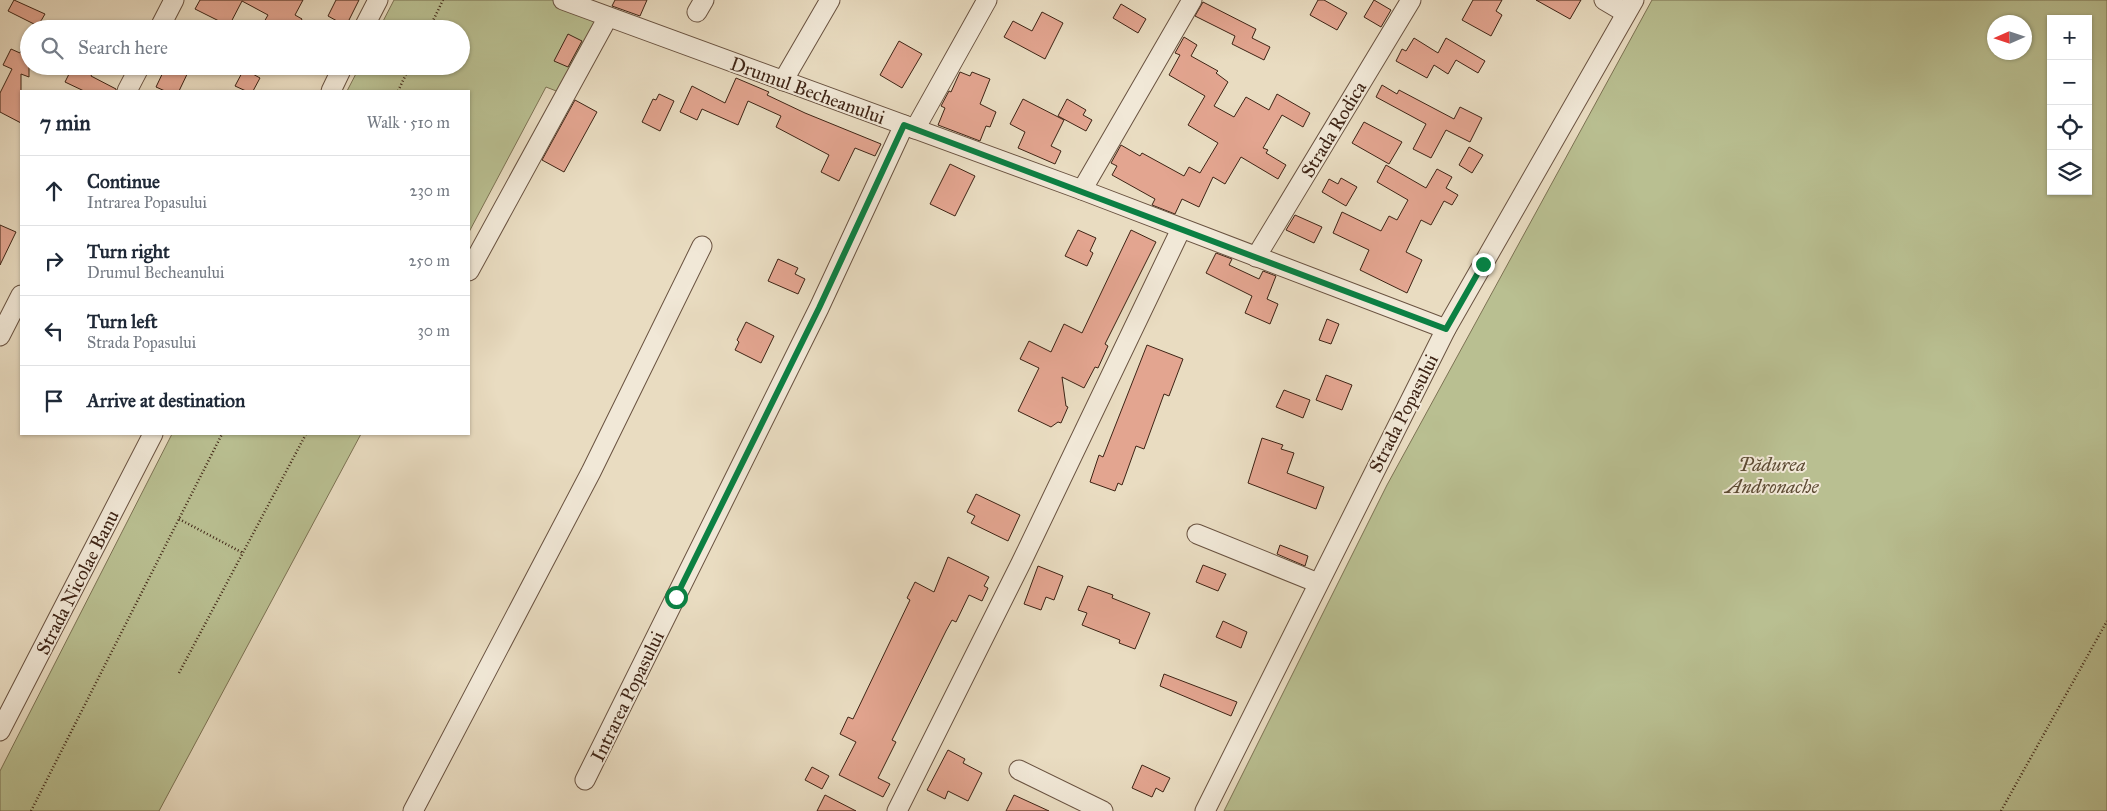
<!DOCTYPE html>
<meta charset="utf-8">
<style>
:root{--surface:#fff;--page:#f6f6f7;--text:#1f2937;--muted:#747a83;--line:#e0e1e3}
body{margin:0;font-family:"IM FELL Great Primer",serif;background:var(--page);color:var(--text)}
.controls{position:absolute;right:15px;top:15px;display:grid;overflow:hidden;border-radius:0px;box-shadow:0 1px 4px #0004}
.controls button{width:45px;height:45px;display:grid;place-items:center;padding:0;border:0;border-bottom:1px solid var(--line);background:var(--surface);color:var(--text);font:25px sans-serif}
.compass{position:absolute;left:1987px;top:15px;width:45px;height:45px;border-radius:50%;background:var(--surface);box-shadow:0 1px 4px #0004;rotate:267deg}
.stop{position:absolute;width:15px;height:15px;margin:-11px;border:4px solid #0b8043;border-radius:50%;background:#fff}
.stop.end{background:#0b8043;border-color:#fff;box-shadow:0 1px 5px #0008}
.list{margin:0;padding:0;list-style:none}
h2{display:flex;justify-content:space-between;align-items:center;height:65px;margin:0;padding:0 20px;font-size:21px}
h2 small{font-size:16px;font-weight:400;color:var(--muted)}
.list li{display:grid;grid-template-columns:32px 1fr auto;gap:15px;align-items:center;box-sizing:border-box;height:70px;padding:0 20px;border-top:1px solid var(--line)}
.list b{display:block;font-size:19px;white-space:nowrap}
.list p{margin:0;font-size:16px;white-space:nowrap;color:var(--muted)}
.list em{font-size:16px;font-style:normal;color:var(--muted)}
.icon{flex:none;width:28px;height:28px;fill:none;stroke:currentColor;stroke-width:2;stroke-linecap:round;stroke-linejoin:round}
.map{position:relative;flex:none;width:2107px;height:811px;overflow:hidden}
.search{position:absolute;background:var(--surface);box-shadow:0 1px 4px #0004;left:20px;top:20px;width:450px;height:55px;display:flex;align-items:center;gap:12px;box-sizing:border-box;padding:0 18px;border-radius:28px;color:var(--muted);font-size:19px}
.panel{position:absolute;background:var(--surface);box-shadow:0 1px 4px #0004;left:20px;top:90px;width:450px;height:345px;border-radius:0px}
.map>svg:first-child{display:block}
</style>
<div class="map">
<svg width="2107" height="811" viewBox="0 0 2107 811">
<rect width="100%" height="100%" fill="#e9dcc1"/>
<filter id="stains"><feTurbulence type="fractalNoise" baseFrequency=".004" numOctaves="4"/><feColorMatrix values="0 0 0 0 .2 0 0 0 0 .09 0 0 0 0 .02 0 0 0 .5 -.17"/></filter>
<radialGradient id="worn" r=".72"><stop offset=".6" stop-color="#630" stop-opacity="0"/><stop offset="1" stop-color="#630" stop-opacity=".3"/></radialGradient>
<!-- green -->
<g fill="#b9bf91" stroke="#7c7253" fill-rule="evenodd">
<polygon points="394,0 553,0 606,19 564,94 546,87 469,232 469,91 347,91 360,66 461,66 461,29 379,29"/>
<path d="M 1652,0 L 2107,0 L 2107,811 L 1224,811 L 1387,485 ZM 2051,19 L 2088,19 L 2088,191 L 2051,191 ZM 2024,22 L 2024,52 L 1994,52 L 1994,22 Z"/>
<polygon points="172,434 361,434 159,811 0,811 0,771"/>
</g>
<!-- building -->
<g fill="#e3a590" stroke="#3e2415">
<polygon points="14,0 45,14 38,26 8,11"/>
<polygon points="200,0 303,0 295,15 302,19 297,29 277,29 264,22 268,15 242,1 229,26 195,9"/>
<polygon points="336,0 359,0 346,26 328,16"/>
<polygon points="615,0 647,0 640,16 612,6"/>
<polygon points="1318,0 1324,0 1347,13 1337,30 1310,15"/>
<polygon points="1374,0 1391,10 1381,27 1364,17"/>
<polygon points="1473,0 1502,0 1496,11 1502,15 1491,36 1462,20"/>
<polygon points="1536,0 1581,0 1570,19"/>
<polygon points="1203,2 1256,29 1252,38 1270,47 1264,60 1232,44 1235,36 1195,16"/>
<polygon points="1121,4 1146,19 1138,33 1113,18"/>
<polygon points="1042,12 1063,23 1045,59 1004,37 1013,21 1032,31"/>
<polygon points="568,34 582,41 568,67 554,61"/>
<polygon points="1184,37 1197,45 1191,56 1218,71 1216,73 1228,82 1214,106 1234,117 1246,97 1269,110 1277,94 1310,113 1303,127 1282,115 1263,148 1268,150 1266,153 1286,165 1278,179 1241,157 1225,184 1213,177 1199,207 1182,199 1175,214 1152,205 1155,199 1112,175 1117,166 1111,163 1121,145 1140,156 1142,153 1184,176 1189,167 1200,173 1218,143 1188,125 1205,96 1169,75 1180,55 1175,53"/>
<polygon points="1414,38 1438,53 1446,38 1485,61 1478,73 1456,60 1448,74 1434,65 1427,78 1396,61 1402,49 1406,51"/>
<polygon points="899,41 922,54 902,88 880,75"/>
<polygon points="11,49 20,53 21,51 21,53 29,57 29,77 21,74 21,123 0,112 0,93 12,69 3,65"/>
<polygon points="73,66 96,66 91,76 116,89 116,91 84,91 65,82"/>
<polygon points="166,66 191,66 179,91 165,91 156,87"/>
<polygon points="244,69 260,78 253,91 246,91 235,86"/>
<polygon points="960,72 970,76 972,72 990,79 980,104 996,112 990,127 986,126 980,141 938,125 945,108 941,106 949,91 951,92"/>
<polygon points="736,78 769,92 767,95 805,113 881,144 875,156 855,148 839,181 821,172 829,155 776,127 781,116 748,101 738,125 702,109 697,120 680,112 692,86 725,103"/>
<polygon points="1382,85 1397,94 1399,90 1454,119 1460,107 1482,118 1470,142 1446,130 1431,158 1413,149 1426,124 1376,97"/>
<polygon points="659,94 674,101 660,131 642,122 653,99 656,100"/>
<polygon points="1023,99 1064,120 1051,146 1061,151 1055,164 1018,148 1025,132 1010,124"/>
<polygon points="1067,99 1086,110 1083,115 1092,120 1086,131 1058,116"/>
<polygon points="575,100 597,112 564,172 542,160"/>
<polygon points="1364,122 1402,142 1389,164 1352,143"/>
<polygon points="1469,147 1483,155 1472,173 1459,165"/>
<polygon points="950,164 975,176 955,216 930,204"/>
<polygon points="1386,165 1426,188 1437,169 1452,177 1446,188 1458,195 1452,205 1444,201 1431,225 1421,220 1406,252 1422,260 1407,293 1360,270 1369,250 1333,233 1342,212 1381,231 1389,216 1397,220 1408,200 1377,182"/>
<polygon points="1341,178 1357,187 1346,206 1322,192 1329,179 1338,184"/>
<polygon points="1295,215 1322,227 1314,243 1286,230"/>
<polygon points="0,225 16,232 0,265"/>
<polygon points="1078,230 1096,238 1090,251 1093,253 1087,266 1065,256"/>
<polygon points="1131,230 1156,242 1105,344 1108,346 1098,368 1095,367 1084,388 1062,377 1066,406 1068,407 1061,423 1058,422 1051,427 1018,411 1039,368 1020,359 1029,341 1051,352 1064,324 1082,333"/>
<polygon points="1216,253 1232,259 1229,265 1259,279 1263,271 1276,276 1267,299 1278,304 1270,324 1245,313 1252,296 1206,273"/>
<polygon points="778,259 798,268 795,274 805,279 798,294 768,281"/>
<polygon points="1327,319 1339,324 1331,344 1319,340"/>
<polygon points="746,322 774,336 761,363 735,350 739,342 737,340"/>
<polygon points="1147,345 1183,359 1169,396 1164,394 1144,449 1136,446 1122,485 1118,483 1115,491 1090,482 1099,455 1103,457"/>
<polygon points="1326,375 1352,385 1342,410 1316,400"/>
<polygon points="1284,390 1310,400 1303,418 1276,407"/>
<polygon points="1262,438 1283,445 1281,449 1294,453 1287,473 1324,487 1316,509 1248,483"/>
<polygon points="976,494 1020,515 1008,541 971,523 975,516 967,512"/>
<polygon points="1280,545 1308,556 1305,566 1277,554"/>
<polygon points="948,557 989,577 984,586 988,588 982,601 969,595 956,622 952,620 946,631 892,740 896,742 878,778 890,784 883,797 839,775 856,742 840,734 848,717 853,719 910,600 907,598 915,582 934,592"/>
<polygon points="1203,565 1226,574 1218,591 1196,582"/>
<polygon points="1038,566 1063,576 1054,600 1046,597 1041,610 1024,604"/>
<polygon points="1088,586 1113,595 1112,598 1150,613 1135,649 1119,643 1120,640 1082,625 1087,613 1078,610"/>
<polygon points="1223,621 1247,632 1241,648 1216,637"/>
<polygon points="1164,674 1237,702 1231,716 1160,686"/>
<polygon points="948,750 965,759 963,763 982,773 968,801 948,791 945,799 927,790"/>
<polygon points="1142,765 1170,778 1163,792 1156,788 1152,797 1132,788"/>
<polygon points="812,767 829,776 822,789 805,780"/>
<polygon points="825,795 856,811 817,811"/>
<polygon points="1014,795 1049,811 1006,811"/>
</g>
<g fill="none" stroke-linecap="round" stroke-linejoin="round">
<!-- minor casing -->
<g stroke="#695240" stroke-width="21">
<g id="minor">
<polyline points="563,0 1082,190 1446,329"/>
<polyline points="1604,0 1626,13"/>
<polyline points="697,12 704,0"/>
<polyline points="159,29 174,0"/>
<polyline points="363,29 378,0"/>
<polyline points="783,81 830,0"/>
<polyline points="127,91 140,66"/>
<polyline points="331,91 343,66"/>
<polyline points="915,129 987,0"/>
<polyline points="1082,190 1192,0"/>
<polyline points="1256,257 1411,0"/>
<polyline points="469,271 608,17"/>
<polyline points="0,336 21,295"/>
<polyline points="1197,534 1318,583"/>
<polyline points="0,731 153,434"/>
<polyline points="1019,770 1103,811"/>
<polyline points="585,780 819,308 904,125"/>
<polyline points="413,811 591,472 702,246"/>
<polyline points="897,811 1021,563 1181,229"/>
<polyline points="1205,811 1446,329 1634,0"/>
</g>
</g>
<!-- path -->
<g stroke="#3e2415" stroke-width="2.5" stroke-dasharray="1 2.5" stroke-linecap="butt">
<polyline points="429,29 443,0"/>
<polyline points="398,91 410,66"/>
<polyline points="179,519 243,553"/>
<polyline points="179,673 306,434"/>
<polyline points="31,811 222,434"/>
<polyline points="2001,811 2107,621"/>
</g>
<!-- minor -->
<use href="#minor" stroke="#f1e8d7" stroke-width="19"/>
</g>
<g fill="none" stroke-linecap="round" stroke-linejoin="round">
<!-- route -->
<polyline stroke="#0b8043" stroke-width="6" points="676,597 819,308 904,125 1446,329 1483,264"/>
</g>
<g text-anchor="middle" stroke-width="4" stroke-linejoin="round" paint-order="stroke">
<!-- street labels -->
<g font-size="19" fill="#3e2415" stroke="#f1e8d7">
<text transform="translate(808 90) rotate(20)" y="7">Drumul Becheanului</text>
<text transform="translate(1333 129) rotate(-59)" y="7">Strada Rodica</text>
<text transform="translate(1403 413) rotate(-63)" y="7">Strada Popasului</text>
<text transform="translate(77 582) rotate(-63)" y="7">Strada Nicolae Banu</text>
<text transform="translate(627 696) rotate(-64)" y="7">Intrarea Popasului</text>
</g>
<!-- park labels -->
<g font-size="19" font-style="italic" fill="#5d4b34" stroke="#f1e8d7">
<text x="1772" y="471">Pădurea<tspan x="1772" dy="22">Andronache</tspan></text>
</g>
</g>
<rect width="100%" height="100%" filter="url(#stains)"/>
<rect width="100%" height="100%" fill="url(#worn)"/>
</svg>
<div class="controls">
<button>+</button>
<button>−</button>
<button><svg class="icon" aria-label="locate" viewBox="0 0 24 24"><circle cx="12" cy="12" r="6"/><path d="M12 2v4M12 18v4M2 12h4M18 12h4"/></svg></button>
<button><svg class="icon" aria-label="layers" viewBox="0 0 24 24"><path d="M12 4l9 5-9 5-9-5zM3 14l9 5 9-5"/></svg></button>
</div>
<svg class="compass" viewBox="-18 -18 36 36"><path d="M0-13l5 13h-10z" fill="#e53935"/><path d="M0 13l5-13h-10z" fill="#747a83"/></svg>
<div class="stop" style="left:676px;top:597px"></div>
<div class="stop end" style="left:1483px;top:264px"></div>
<div class="search"><svg class="icon" aria-label="search" viewBox="0 0 24 24"><circle cx="10" cy="10" r="6"/><path d="M15 15l6 6"/></svg>Search here</div>
<section class="panel">
<h2>7 min<small>Walk · 510 m</small></h2>
<ul class="list">
<li><svg class="icon" aria-label="ahead" viewBox="0 0 24 24"><path d="M12 20V5M6 11l6-6 6 6"/></svg><div><b>Continue</b><p>Intrarea Popasului</p></div><em>230 m</em></li>
<li><svg class="icon" aria-label="right" viewBox="0 0 24 24"><path d="M7 20v-9h11M14 6l5 5-5 5"/></svg><div><b>Turn right</b><p>Drumul Becheanului</p></div><em>250 m</em></li>
<li><svg class="icon" aria-label="left" viewBox="0 0 24 24"><path d="M17 20v-9H6M10 6l-5 5 5 5"/></svg><div><b>Turn left</b><p>Strada Popasului</p></div><em>30 m</em></li>
<li><svg class="icon" aria-label="arrive" viewBox="0 0 24 24"><path d="M6 21V4h12l-3 4 3 4H6"/></svg><div><b>Arrive at destination</b></div></li>
</ul>
</section>
</div>
